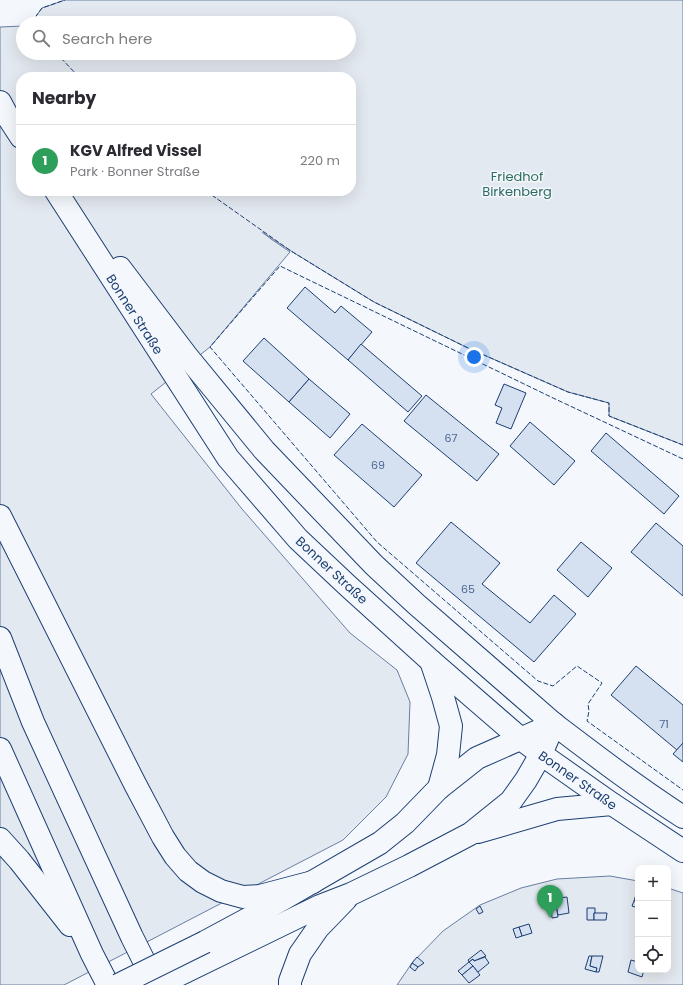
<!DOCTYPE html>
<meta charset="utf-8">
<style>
:root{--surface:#fff;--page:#f7f7f7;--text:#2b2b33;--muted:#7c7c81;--line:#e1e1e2;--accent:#2563eb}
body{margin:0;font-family:Poppins,sans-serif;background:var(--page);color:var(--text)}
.controls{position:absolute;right:12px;bottom:12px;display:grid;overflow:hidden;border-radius:8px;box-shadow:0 4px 16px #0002}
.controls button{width:36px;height:36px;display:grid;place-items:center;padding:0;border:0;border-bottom:1px solid var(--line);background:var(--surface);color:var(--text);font:20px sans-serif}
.you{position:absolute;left:474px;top:357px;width:14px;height:14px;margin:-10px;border:3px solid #fff;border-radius:50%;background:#1a73e8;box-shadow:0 0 0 6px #1a73e833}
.badge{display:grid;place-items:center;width:26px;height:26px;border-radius:50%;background:var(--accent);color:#fff;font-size:13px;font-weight:700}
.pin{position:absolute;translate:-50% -33px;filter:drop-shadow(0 1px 2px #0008)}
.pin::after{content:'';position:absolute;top:21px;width:14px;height:12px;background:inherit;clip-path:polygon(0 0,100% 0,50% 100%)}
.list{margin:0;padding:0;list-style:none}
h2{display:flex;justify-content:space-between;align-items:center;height:52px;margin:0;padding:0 16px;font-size:17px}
h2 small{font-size:13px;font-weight:400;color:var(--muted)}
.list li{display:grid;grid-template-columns:26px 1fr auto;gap:12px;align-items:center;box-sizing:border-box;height:72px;padding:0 16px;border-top:1px solid var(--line)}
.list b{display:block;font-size:15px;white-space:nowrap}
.list p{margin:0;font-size:13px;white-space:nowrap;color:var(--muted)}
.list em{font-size:13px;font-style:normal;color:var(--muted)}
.icon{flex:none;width:22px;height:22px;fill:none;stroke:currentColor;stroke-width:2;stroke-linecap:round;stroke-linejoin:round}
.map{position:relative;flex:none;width:683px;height:985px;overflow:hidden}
.search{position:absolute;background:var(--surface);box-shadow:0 4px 16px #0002;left:16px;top:16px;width:340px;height:44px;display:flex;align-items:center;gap:10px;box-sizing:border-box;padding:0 14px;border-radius:22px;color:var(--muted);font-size:15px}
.panel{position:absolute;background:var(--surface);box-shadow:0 4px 16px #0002;left:16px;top:72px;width:340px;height:124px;border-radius:16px}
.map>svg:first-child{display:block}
</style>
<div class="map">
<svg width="683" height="985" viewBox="0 0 683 985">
<rect width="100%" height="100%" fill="#f4f7fb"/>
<!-- green -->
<g fill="#e3e9f0" stroke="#687fa3" fill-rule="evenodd">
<path d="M 65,0 L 683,0 L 683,445 L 609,416 L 609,403 L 568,392 L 468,348 L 374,302 L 291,251 L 262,232 L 271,239 L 290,252 L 210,347 L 151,394 L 242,509 L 350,633 L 397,670 L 410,702 L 408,754 L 386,797 L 343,840 L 64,985 L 0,985 L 0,27 L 23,26 L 23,53 L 349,53 L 349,23 L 31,23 L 42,8 ZM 21,77 L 351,77 L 351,191 L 21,191 Z"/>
<polygon points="610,876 638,881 638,970 668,970 668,888 683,893 683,985 397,985 412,963 443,931 480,905 521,888 557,879"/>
</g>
<!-- building -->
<g fill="#d5e0f0" stroke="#1d3f73">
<polygon points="305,287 335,313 341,306 372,332 348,360 287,308"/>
<polygon points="264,338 309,379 289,402 243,361"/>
<polygon points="361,344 422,396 408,412 348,360"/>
<polygon points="309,379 350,414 330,438 289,402"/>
<polygon points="504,384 526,393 511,429 496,423 502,408 495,405"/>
<polygon points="426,395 499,454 477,481 404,421"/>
<polygon points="530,422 575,461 554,485 510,446"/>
<polygon points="362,424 422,475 394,507 334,455"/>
<polygon points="606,433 679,496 664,514 591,451"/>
<polygon points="451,522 500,563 482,584 530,623 554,595 576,614 534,662 416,563"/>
<polygon points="656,523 683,546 683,596 631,552"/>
<polygon points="581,542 612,568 588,597 557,570"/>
<polygon points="636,666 683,705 683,743 677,750 611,695"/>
<polygon points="683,743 683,762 673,754"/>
<polygon points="637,891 638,891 638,902 634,901"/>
<polygon points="567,897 569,913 558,915 556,905 560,904 559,898"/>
<polygon points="634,901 638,902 638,908 632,906"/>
<polygon points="551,905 556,905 558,917 552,918"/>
<polygon points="480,906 483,912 479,914 476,909"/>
<polygon points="587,908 595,908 595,913 594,913 594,920 587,920"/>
<polygon points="594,913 607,913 606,920 594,920"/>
<polygon points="529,924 532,933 522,936 519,927"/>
<polygon points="519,927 522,936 516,938 513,929"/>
<polygon points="481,950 486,956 474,961 473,959 469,962 468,960"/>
<polygon points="589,956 592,956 590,966 597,968 596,972 585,969"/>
<polygon points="592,956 603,956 599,972 596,972 597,968 590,966"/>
<polygon points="417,957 424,963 418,967 412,963"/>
<polygon points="485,957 489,963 478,972 469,962 473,959 474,961"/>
<polygon points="631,960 638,962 638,970 644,970 642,977 628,972"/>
<polygon points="469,962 473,966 462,975 458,971"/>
<polygon points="412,963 418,967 415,971 410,967"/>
<polygon points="473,966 480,975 469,983 462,975"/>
</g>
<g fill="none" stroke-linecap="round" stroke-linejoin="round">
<!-- primary casing -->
<g stroke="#1d3f73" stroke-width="24">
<g id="primary">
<polyline points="0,102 8,117 21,137"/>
<polyline points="56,191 228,458 298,539 348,586 431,661 521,739 541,754"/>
<polyline points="120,268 186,355 264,450 374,565 416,604 554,724"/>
</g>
</g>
<!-- trunk casing -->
<g stroke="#1d3f73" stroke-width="24">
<g id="trunk">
<path d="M 554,724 C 596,756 638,788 683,817"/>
<polyline points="541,754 612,804 683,851"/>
</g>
</g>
<!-- motorway casing -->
<g stroke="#1d3f73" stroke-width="24">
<g id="motorway">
<polyline points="0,516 135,784 163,837 175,856 188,871 203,882 221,891 243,897 260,896 313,882"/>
<polyline points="0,638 33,722 132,937 156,985"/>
<polyline points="431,661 443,697 451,726 448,755 439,788"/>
<polyline points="0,749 92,954 108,985"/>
<polyline points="478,832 557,809 612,804"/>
<polyline points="0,839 19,860 70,925"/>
<polyline points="205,942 257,914 380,843 405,823 439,788 477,758 554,724"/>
<polyline points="158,985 320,906 351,894 409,866 470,834 511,801 526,780 541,754 554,724"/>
<polyline points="290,985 290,981 300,954 318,928 346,899"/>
</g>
</g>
<!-- primary -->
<use href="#primary" stroke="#f4f7fb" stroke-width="22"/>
<!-- trunk -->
<use href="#trunk" stroke="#f4f7fb" stroke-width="22"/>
<!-- motorway -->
<use href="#motorway" stroke="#f4f7fb" stroke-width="22"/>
<!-- motorway-bridge casing -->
<g stroke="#1d3f73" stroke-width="24" stroke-linecap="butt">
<polyline id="motorway-bridge" points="118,985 205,942"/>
</g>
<!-- motorway-bridge -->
<use href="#motorway-bridge" stroke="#f4f7fb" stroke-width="22"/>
<!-- fence -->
<g stroke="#1d3f73" stroke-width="1" stroke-dasharray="5 2" stroke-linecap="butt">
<polyline points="31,23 42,8 65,0"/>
<polyline points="56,53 79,77"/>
<polyline points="206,191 291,251 374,302 468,348 568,392 609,403 609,416 683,445"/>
<polyline points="683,459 551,397 280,266 210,347 377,542 538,681 553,686 577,666 602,683 588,704 589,711 587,721 683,790"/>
</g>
</g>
<g text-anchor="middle" stroke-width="3" stroke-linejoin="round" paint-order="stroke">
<!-- number labels -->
<g font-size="11" fill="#4b6792">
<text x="451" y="442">67</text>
<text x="378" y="469">69</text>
<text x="468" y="593">65</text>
<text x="664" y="728">71</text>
</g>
<!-- park labels -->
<g font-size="13" fill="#2c6c60" stroke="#f4f7fb">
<text x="517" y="181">Friedhof<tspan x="517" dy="15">Birkenberg</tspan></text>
</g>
<!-- street labels -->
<g font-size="13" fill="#1d3f73" stroke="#f4f7fb">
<text transform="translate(135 314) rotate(57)" y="5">Bonner Straße</text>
<text transform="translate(332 570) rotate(43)" y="5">Bonner Straße</text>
<text transform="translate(578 780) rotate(35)" y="5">Bonner Straße</text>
</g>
</g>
</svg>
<div class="controls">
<button>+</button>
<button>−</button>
<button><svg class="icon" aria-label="locate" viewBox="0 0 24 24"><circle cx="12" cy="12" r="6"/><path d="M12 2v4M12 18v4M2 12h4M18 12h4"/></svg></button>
</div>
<div class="you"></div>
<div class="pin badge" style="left:550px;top:918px;background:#2e9e5b">1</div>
<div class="search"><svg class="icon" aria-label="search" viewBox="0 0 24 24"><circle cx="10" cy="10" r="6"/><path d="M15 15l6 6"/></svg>Search here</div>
<section class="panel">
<h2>Nearby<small></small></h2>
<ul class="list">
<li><span class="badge" style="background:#2e9e5b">1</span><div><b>KGV Alfred Vissel</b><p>Park · Bonner Straße</p></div><em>220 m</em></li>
</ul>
</section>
</div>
